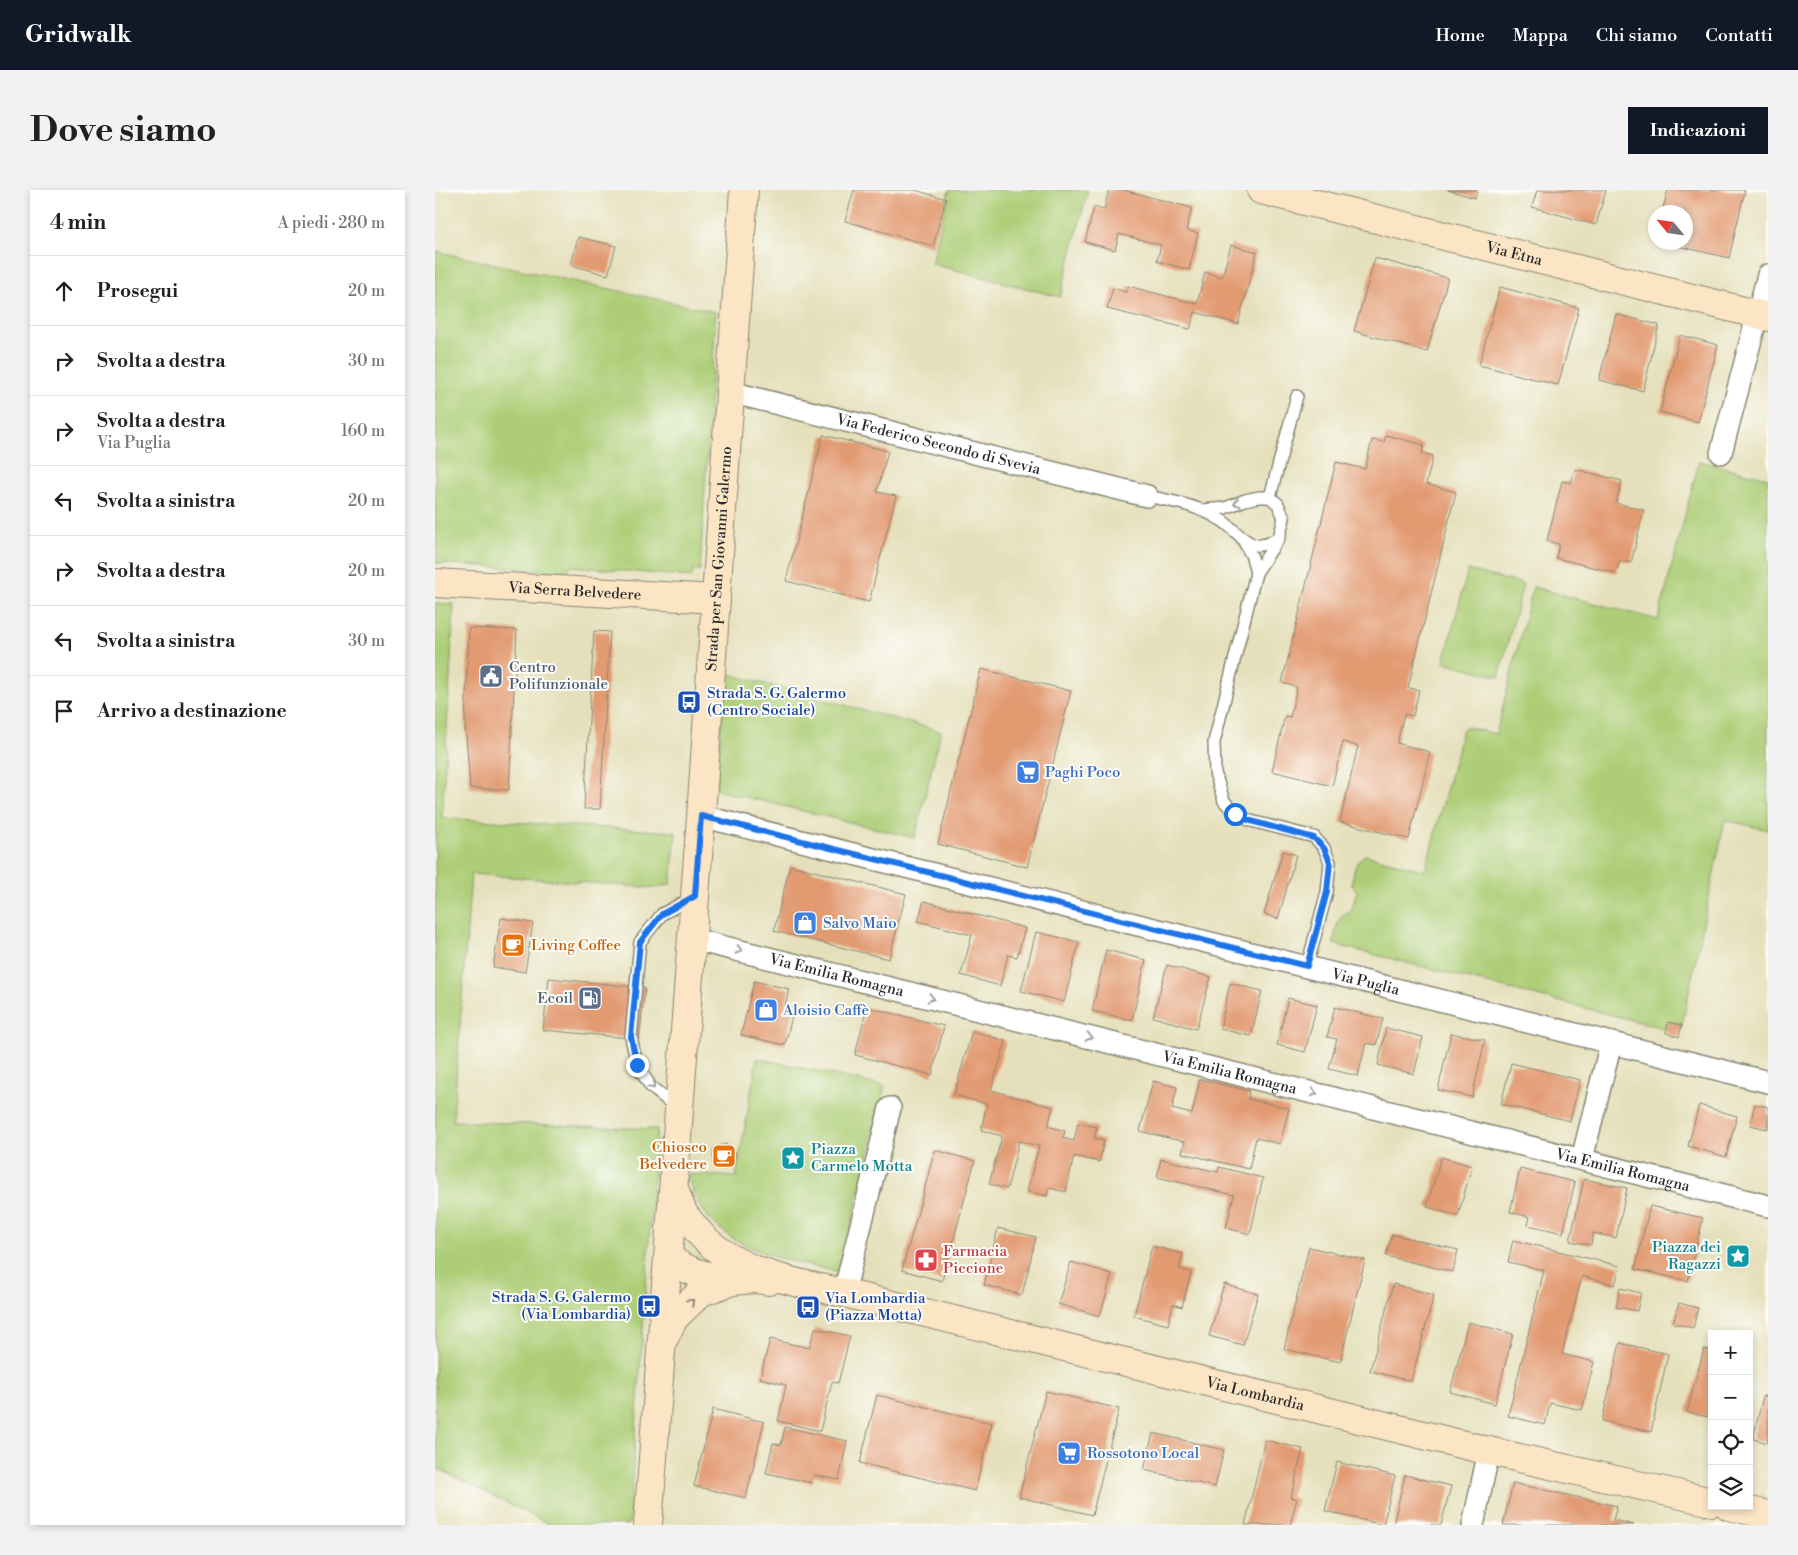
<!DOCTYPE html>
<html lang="it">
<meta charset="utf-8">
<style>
:root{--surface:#fff;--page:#f2f2f2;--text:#202124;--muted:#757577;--line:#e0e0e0;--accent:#111827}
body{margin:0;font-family:"Libre Bodoni",serif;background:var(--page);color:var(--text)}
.controls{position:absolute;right:15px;bottom:15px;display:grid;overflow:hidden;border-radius:0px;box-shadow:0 2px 8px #0003}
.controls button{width:45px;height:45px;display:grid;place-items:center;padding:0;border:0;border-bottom:1px solid var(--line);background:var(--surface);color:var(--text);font:25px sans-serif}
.compass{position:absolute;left:1213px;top:15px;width:45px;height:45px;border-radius:50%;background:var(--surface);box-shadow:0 2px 8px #0003;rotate:299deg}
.stop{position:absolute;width:15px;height:15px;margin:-11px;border:4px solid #1a73e8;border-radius:50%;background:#fff}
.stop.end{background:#1a73e8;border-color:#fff;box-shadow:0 1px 5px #0008}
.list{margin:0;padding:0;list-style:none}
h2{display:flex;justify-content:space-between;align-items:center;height:65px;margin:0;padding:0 20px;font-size:21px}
h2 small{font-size:16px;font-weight:400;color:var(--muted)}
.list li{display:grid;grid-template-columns:32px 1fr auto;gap:15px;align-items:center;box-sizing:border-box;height:70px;padding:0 20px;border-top:1px solid var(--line)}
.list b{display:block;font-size:19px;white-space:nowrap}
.list p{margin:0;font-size:16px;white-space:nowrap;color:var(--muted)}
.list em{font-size:16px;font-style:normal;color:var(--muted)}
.icon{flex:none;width:28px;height:28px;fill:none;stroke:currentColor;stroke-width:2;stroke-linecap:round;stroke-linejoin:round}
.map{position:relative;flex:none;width:1333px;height:1335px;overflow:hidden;border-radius:0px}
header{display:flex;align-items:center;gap:30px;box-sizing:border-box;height:70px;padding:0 25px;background:var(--accent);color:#fff}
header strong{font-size:24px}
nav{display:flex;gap:28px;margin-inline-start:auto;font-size:18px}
.intro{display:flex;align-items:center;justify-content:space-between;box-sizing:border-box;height:120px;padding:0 30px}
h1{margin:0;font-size:35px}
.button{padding:12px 22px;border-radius:0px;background:var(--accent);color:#fff;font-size:18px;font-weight:700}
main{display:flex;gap:30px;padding:0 30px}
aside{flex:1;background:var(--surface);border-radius:0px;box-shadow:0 2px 8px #0003}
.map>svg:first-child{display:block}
</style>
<header>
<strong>Gridwalk</strong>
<nav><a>Home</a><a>Mappa</a><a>Chi siamo</a><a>Contatti</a></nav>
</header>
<div class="intro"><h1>Dove siamo</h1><a class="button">Indicazioni</a></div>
<main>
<aside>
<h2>4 min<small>A piedi · 280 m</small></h2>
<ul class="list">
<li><svg class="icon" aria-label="ahead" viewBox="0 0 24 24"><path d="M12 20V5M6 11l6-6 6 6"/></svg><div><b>Prosegui</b></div><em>20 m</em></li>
<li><svg class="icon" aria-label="right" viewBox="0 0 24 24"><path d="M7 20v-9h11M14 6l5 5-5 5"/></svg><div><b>Svolta a destra</b></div><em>30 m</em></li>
<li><svg class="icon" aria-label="right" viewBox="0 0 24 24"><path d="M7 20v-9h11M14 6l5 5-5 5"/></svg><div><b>Svolta a destra</b><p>Via Puglia</p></div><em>160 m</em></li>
<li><svg class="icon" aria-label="left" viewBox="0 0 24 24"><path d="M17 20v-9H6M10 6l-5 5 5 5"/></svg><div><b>Svolta a sinistra</b></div><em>20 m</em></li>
<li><svg class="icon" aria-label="right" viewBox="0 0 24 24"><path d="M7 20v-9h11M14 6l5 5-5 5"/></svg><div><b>Svolta a destra</b></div><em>20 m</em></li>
<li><svg class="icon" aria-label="left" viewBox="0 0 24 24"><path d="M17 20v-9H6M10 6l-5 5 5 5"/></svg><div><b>Svolta a sinistra</b></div><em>30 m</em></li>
<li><svg class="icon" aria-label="arrive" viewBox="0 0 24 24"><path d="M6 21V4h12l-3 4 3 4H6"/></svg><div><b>Arrivo a destinazione</b></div></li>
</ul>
</aside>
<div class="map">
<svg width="1333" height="1335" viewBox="0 0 1333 1335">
<rect width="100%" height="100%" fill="#fdfcf7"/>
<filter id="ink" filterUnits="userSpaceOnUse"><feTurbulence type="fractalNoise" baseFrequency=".02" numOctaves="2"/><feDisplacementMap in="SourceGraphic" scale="10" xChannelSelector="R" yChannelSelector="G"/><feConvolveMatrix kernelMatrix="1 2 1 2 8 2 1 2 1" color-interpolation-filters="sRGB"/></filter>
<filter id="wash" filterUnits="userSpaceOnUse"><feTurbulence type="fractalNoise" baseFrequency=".0096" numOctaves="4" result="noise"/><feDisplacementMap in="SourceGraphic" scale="20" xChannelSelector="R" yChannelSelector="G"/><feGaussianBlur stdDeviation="1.12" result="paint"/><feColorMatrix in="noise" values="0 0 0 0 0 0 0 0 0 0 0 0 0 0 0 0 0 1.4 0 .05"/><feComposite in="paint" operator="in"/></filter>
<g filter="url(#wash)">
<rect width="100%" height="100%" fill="#e5e0bb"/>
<!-- green -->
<g fill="#adce77" stroke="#6c7c51">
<polygon points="514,0 653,0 625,107 497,74"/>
<polygon points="0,61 281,122 265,380 258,381 256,387 135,376 132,382 0,373"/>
<path d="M 1264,271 L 1333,288 L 1333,640 L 1290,630 L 1247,835 L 1233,832 L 1232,839 L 898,754 C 901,742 901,724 916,721 L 922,701 L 916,694 C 919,684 919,670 930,665 L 990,681 L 1027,541 L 1029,538 L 1032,537 L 1061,544 L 1098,397 L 1223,430 Z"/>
<polygon points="1033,380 1088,394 1064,487 1009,472"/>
<polygon points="0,413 19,414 7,628 241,642 236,694 220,698 36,684 18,931 222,939 194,1335 116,1335 0,1277"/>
<polygon points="290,483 506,541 480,648 281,600"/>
<path d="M 322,868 L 450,896 L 405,1082 C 344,1070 267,1056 253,984 L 301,987 Z"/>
</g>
<g id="blocks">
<!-- building -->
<g fill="#e29a71">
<polygon points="419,0 480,0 511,9 498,56 410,31"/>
<polygon points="674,0 688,0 757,18 751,40 763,43 754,80 722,71 726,55 684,44 680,60 650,52 659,17 669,20"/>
<polygon points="1013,0 1042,0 1040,8"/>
<polygon points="1102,0 1171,0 1161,35 1097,17"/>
<polygon points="1233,0 1310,0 1294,68 1230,53 1250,52 1250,22 1227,22"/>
<polygon points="143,47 181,56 173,85 136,75"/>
<polygon points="796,55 822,62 803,134 760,122 755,139 672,119 678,98 691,102 693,96 762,114 770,82 787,87"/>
<polygon points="940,68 1013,88 992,162 919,141"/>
<polygon points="1065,97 1144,118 1123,195 1044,175"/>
<polygon points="1181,124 1224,135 1208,201 1164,190"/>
<polygon points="1245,145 1283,155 1263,232 1225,222"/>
<polygon points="388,245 453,261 442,302 461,306 434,412 351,391"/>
<polygon points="951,245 989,255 987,263 998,266 991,294 1021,302 973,498 984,500 978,526 969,524 962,553 995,562 974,649 905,632 923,556 908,552 897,596 837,581 850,526 855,527 862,497 847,493 901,272 930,279 937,250 949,252"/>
<polygon points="1140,279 1187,291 1181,313 1209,320 1196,373 1185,370 1181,383 1121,368 1124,354 1112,351 1127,291 1136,293"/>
<polygon points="34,438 82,440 74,600 35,598 30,532"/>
<polygon points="159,441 175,442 165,619 149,619"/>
<polygon points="546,479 636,501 592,677 503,654"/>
<polygon points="848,661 861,665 843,729 829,724"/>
<polygon points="355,675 471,704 454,769 339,741"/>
<polygon points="489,711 590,738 582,767 573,765 565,796 526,785 537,745 483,731"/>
<polygon points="66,728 98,733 90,782 58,777"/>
<polygon points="601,742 644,752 629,812 586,801"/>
<polygon points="671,760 711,770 697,830 657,821"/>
<polygon points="732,775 776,787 761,839 718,827"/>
<polygon points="114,788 210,798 204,849 108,840"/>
<polygon points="319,791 354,799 350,816 359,818 350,855 306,845"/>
<polygon points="795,793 827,801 816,846 785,839"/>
<polygon points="853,808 882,815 870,862 842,855"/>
<polygon points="432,817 509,836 497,885 420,865"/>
<polygon points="900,817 948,829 941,855 931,853 923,886 894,879 902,849 892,847"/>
<polygon points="1233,832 1247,835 1244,847 1231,843"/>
<polygon points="951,838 988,847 979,884 943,875"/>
<polygon points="537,841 571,851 556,900 618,917 613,936 630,941 628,948 639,951 643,933 662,937 659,948 669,950 664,972 639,966 631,1002 614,998 612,1006 592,1001 604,956 584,951 572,999 554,994 567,946 546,940 552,914 519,905"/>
<polygon points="1016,843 1050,850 1037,907 1003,900"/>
<polygon points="1076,873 1145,890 1135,931 1066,914"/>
<polygon points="765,889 814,901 813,909 854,918 845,954 821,948 814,979 747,963 750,952 705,941 718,891 742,897 737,919 757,924"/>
<polygon points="1320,914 1333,917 1333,939 1315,935"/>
<polygon points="1264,915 1302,926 1291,967 1253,956"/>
<polygon points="291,954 301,962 299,974 287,978 278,971 279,958"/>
<polygon points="500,960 540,971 507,1091 467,1080"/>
<polygon points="1006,967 1037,976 1023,1026 992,1017"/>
<polygon points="726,969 783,982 784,977 828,988 815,1044 791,1038 799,1005 722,987"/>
<polygon points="1085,979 1140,992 1128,1043 1093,1035 1095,1027 1075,1022"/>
<polygon points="1149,989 1192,998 1181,1048 1158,1043 1156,1055 1135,1051"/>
<polygon points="1215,1016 1268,1028 1253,1091 1200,1079"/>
<polygon points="563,1038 601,1047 587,1105 549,1095"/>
<polygon points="957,1044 1023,1060 1018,1082 951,1066"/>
<polygon points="1078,1050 1185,1076 1180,1095 1147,1086 1127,1164 1159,1172 1147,1220 1115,1213 1110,1235 1073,1226 1109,1080 1073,1072"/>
<polygon points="717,1056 748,1064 744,1079 756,1082 747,1117 738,1114 733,1135 699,1126"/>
<polygon points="874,1057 930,1070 905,1172 849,1159"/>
<polygon points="636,1072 677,1084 665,1126 623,1114"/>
<polygon points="789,1094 823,1104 808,1155 774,1146"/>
<polygon points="958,1094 999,1105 976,1191 935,1181"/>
<polygon points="1185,1098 1206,1103 1202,1121 1181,1117"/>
<polygon points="1244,1113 1263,1118 1258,1138 1238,1133"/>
<polygon points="1033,1132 1078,1144 1060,1214 1015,1202"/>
<polygon points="380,1138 415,1146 403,1193 397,1192 385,1241 343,1231 351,1195 325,1188 335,1149 374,1158"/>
<polygon points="1185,1153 1233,1164 1216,1242 1167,1231"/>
<polygon points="1269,1159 1277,1161 1277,1228 1252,1222"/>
<polygon points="611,1201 684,1219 657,1325 584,1307"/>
<polygon points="442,1205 557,1233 540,1301 425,1273"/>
<polygon points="1328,1206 1333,1207 1333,1253 1318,1249"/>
<polygon points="278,1219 329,1232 311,1308 259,1296"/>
<polygon points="350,1237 412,1251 404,1290 379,1285 377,1293 331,1283 338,1253 346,1255"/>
<polygon points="718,1243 789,1260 780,1297 709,1280"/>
<polygon points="830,1250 868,1259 856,1307 862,1309 855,1335 810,1335"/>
<polygon points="902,1272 960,1286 948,1335 890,1321"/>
<polygon points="970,1285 1016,1296 1006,1335 958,1335"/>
<polygon points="1078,1293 1182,1316 1178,1330 1199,1335 1068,1335"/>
</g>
</g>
</g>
<g filter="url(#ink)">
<use href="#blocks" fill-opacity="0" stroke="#888673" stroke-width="1"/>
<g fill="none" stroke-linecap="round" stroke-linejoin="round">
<!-- lane casing -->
<g stroke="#888673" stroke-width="14">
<g id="lane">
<path d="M 712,306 C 737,311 764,316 786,330 C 798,337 807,352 821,355 C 830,356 836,352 843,348"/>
<polyline points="835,307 862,206"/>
<polyline points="768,320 790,318 810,310 824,307 835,307 843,314 849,328 844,348 821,383 779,552 780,583 789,611 801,624 816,631 879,647 889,658 895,672 892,702 872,776"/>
<polyline points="807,348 817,367 821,383"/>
<polyline points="242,918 216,897 202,875 196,847 205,752 227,724 259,707"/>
</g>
</g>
<!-- street casing -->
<g stroke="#888673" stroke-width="24">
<g id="street">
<path id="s1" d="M 295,202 L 712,306"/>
<polyline points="1286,263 1333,85"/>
<path id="s2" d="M 266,626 L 1333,892"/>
<path id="s3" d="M 257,749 L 1333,1016"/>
<polyline points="1147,969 1176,853"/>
<polyline points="409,1103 455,918"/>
<polyline points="1038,1335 1054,1261"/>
</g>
</g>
<!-- secondary casing -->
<g stroke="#888673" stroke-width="30">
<g id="secondary">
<path id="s4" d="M 826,0 L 1333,127"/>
<path id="s5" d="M 0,393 L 281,409"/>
<path id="s6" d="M 239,999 C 242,1007 245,1016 249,1024 C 252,1029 257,1034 261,1039 C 296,1082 357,1092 409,1103 L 1054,1261 L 1277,1312"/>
<path d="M 233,1068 C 254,1083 273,1086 297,1091"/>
<polyline points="228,1150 239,1128 266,1102 297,1091 320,1089 334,1091"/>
<polyline points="1294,1316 1333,1325"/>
<path id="s7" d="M 213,1335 L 266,626 L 309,0"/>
</g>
</g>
<!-- lane -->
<use href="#lane" stroke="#fff" stroke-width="11"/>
<!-- street -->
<use href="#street" stroke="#fff" stroke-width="21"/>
<!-- secondary -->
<use href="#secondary" stroke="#fce5c4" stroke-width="28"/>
</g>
<!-- one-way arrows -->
<defs><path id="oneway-chevron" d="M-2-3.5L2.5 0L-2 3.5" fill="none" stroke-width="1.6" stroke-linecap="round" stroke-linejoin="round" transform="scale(1.25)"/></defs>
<g stroke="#a0a0a0">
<use href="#oneway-chevron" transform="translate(802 313) rotate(158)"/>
<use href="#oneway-chevron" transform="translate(304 760) rotate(14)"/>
<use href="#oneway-chevron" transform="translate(496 808) rotate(14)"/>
<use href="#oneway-chevron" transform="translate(654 847) rotate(14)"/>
<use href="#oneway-chevron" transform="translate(217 896) rotate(49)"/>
<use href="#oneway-chevron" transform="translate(879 903) rotate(14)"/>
</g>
<use stroke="#948878" href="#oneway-chevron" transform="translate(256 1112) rotate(-44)"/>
</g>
<g fill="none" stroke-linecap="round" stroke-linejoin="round" filter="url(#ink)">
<!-- route -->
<polyline stroke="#1a73e8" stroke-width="6" points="202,875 196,847 205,752 227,724 260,706 266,626 872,776 892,702 895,672 889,658 879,648 816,631 800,624"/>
</g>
<!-- icons -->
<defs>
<g id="civic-square" transform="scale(1.25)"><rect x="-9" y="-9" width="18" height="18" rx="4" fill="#5c6f8a" stroke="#fdfcf7"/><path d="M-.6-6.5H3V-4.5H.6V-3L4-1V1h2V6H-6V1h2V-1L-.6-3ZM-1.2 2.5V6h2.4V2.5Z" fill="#fff"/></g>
<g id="bus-square" transform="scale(1.25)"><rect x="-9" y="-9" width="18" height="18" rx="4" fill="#1a4fb4" stroke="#fdfcf7"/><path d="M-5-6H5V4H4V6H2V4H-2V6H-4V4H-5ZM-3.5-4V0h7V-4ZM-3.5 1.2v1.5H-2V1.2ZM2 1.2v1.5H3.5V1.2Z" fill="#fff"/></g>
<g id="supermarket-square" transform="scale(1.25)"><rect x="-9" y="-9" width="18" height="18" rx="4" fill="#3f7fe0" stroke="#fdfcf7"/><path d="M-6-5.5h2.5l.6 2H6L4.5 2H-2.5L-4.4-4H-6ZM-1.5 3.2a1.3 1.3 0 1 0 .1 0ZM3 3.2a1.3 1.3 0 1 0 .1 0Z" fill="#fff"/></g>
<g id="shop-square" transform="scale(1.25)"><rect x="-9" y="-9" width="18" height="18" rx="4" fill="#3f7fe0" stroke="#fdfcf7"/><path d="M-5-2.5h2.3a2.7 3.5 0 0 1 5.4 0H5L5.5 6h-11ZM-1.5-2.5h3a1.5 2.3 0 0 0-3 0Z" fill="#fff"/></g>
<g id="cafe-square" transform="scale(1.25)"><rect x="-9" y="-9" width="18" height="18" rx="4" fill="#e8710a" stroke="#fdfcf7"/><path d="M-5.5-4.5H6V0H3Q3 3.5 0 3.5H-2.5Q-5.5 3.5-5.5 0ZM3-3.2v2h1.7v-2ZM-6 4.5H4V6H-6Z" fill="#fff"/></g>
<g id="fuel-square" transform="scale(1.25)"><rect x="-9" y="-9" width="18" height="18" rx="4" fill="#5c6f8a" stroke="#fdfcf7"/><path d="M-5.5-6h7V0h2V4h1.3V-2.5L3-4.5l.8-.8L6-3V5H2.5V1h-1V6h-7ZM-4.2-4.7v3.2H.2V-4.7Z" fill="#fff"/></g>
<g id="sight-square" transform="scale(1.25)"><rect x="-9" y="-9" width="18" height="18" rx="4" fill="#0f9aa8" stroke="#fdfcf7"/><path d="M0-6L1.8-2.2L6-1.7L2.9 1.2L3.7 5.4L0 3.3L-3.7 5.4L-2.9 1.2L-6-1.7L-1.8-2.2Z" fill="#fff"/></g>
<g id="pharmacy-square" transform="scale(1.25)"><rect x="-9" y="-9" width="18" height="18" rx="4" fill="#e0444e" stroke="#fdfcf7"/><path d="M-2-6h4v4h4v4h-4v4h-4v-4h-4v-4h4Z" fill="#fff"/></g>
</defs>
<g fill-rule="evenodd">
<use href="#civic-square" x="56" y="486"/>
<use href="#bus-square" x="254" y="512"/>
<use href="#supermarket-square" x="593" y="582"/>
<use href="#shop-square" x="370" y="733"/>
<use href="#cafe-square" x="78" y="755"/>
<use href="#fuel-square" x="155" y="808"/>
<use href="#shop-square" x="331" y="820"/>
<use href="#cafe-square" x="289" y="966"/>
<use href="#sight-square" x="358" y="968"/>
<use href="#sight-square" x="1303" y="1066"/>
<use href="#pharmacy-square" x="491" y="1070"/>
<use href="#bus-square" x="214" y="1116"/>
<use href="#bus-square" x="373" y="1117"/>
<use href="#supermarket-square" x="634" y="1263"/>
</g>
<g text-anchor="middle" stroke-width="4" stroke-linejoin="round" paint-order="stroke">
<!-- street labels -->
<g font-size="15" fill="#2b2b2b" stroke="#fdfcf7">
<text dy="5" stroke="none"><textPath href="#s4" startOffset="261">Via Etna</textPath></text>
<text dy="5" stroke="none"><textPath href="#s1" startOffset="215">Via Federico Secondo di Svevia</textPath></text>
<text dy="5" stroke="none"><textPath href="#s7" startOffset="969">Strada per San Giovanni Galermo</textPath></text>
<text dy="5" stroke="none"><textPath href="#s5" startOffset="140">Via Serra Belvedere</textPath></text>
<text dy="5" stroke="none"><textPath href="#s3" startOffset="149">Via Emilia Romagna</textPath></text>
<text dy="5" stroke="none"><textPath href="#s2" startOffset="685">Via Puglia</textPath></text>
<text dy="5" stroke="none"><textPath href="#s3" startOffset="554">Via Emilia Romagna</textPath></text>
<text dy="5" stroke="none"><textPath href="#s3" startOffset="959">Via Emilia Romagna</textPath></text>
<text dy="5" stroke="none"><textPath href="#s6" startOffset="634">Via Lombardia</textPath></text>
</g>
<!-- service labels -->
<g font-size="15" fill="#4e5e75" stroke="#fdfcf7" text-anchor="start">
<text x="74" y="482">Centro<tspan x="74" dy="17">Polifunzionale</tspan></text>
<text x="138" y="813" text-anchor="end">Ecoil</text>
</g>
<!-- transit labels -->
<g font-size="15" fill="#164399" stroke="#fdfcf7" text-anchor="start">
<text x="272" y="508">Strada S. G. Galermo<tspan x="272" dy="17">(Centro Sociale)</tspan></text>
<text x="196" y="1112" text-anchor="end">Strada S. G. Galermo<tspan x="196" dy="17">(Via Lombardia)</tspan></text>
<text x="390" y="1113">Via Lombardia<tspan x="390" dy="17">(Piazza Motta)</tspan></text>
</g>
<!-- shop labels -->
<g font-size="15" fill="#366cbe" stroke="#fdfcf7" text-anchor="start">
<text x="610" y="587">Paghi Poco</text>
<text x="388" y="738">Salvo Maio</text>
<text x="348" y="825">Aloisio Caffè</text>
<text x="652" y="1268">Rossotono Local</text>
</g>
<!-- food labels -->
<g font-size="15" fill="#c56008" stroke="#fdfcf7" text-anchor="start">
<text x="96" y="760">Living Coffee</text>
<text x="272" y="962" text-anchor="end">Chiosco<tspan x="272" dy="17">Belvedere</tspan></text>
</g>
<!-- culture labels -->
<g font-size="15" fill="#0d838f" stroke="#fdfcf7" text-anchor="start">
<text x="376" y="964">Piazza<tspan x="376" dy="17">Carmelo Motta</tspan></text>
<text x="1286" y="1062" text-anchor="end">Piazza dei<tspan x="1286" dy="17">Ragazzi</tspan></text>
</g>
<!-- health labels -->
<g font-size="15" fill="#be3a42" stroke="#fdfcf7" text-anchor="start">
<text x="508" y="1066">Farmacia<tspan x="508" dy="17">Piccione</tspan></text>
</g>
</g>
</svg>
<div class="controls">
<button>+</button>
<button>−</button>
<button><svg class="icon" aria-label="locate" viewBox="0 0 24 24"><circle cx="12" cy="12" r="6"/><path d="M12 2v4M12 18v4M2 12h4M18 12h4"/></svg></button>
<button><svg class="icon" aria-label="layers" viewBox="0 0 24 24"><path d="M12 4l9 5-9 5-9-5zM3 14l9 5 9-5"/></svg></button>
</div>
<svg class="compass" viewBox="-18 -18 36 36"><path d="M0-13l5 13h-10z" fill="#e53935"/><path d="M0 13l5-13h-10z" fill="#757577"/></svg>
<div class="stop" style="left:800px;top:624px"></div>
<div class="stop end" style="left:202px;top:875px"></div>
</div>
</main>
